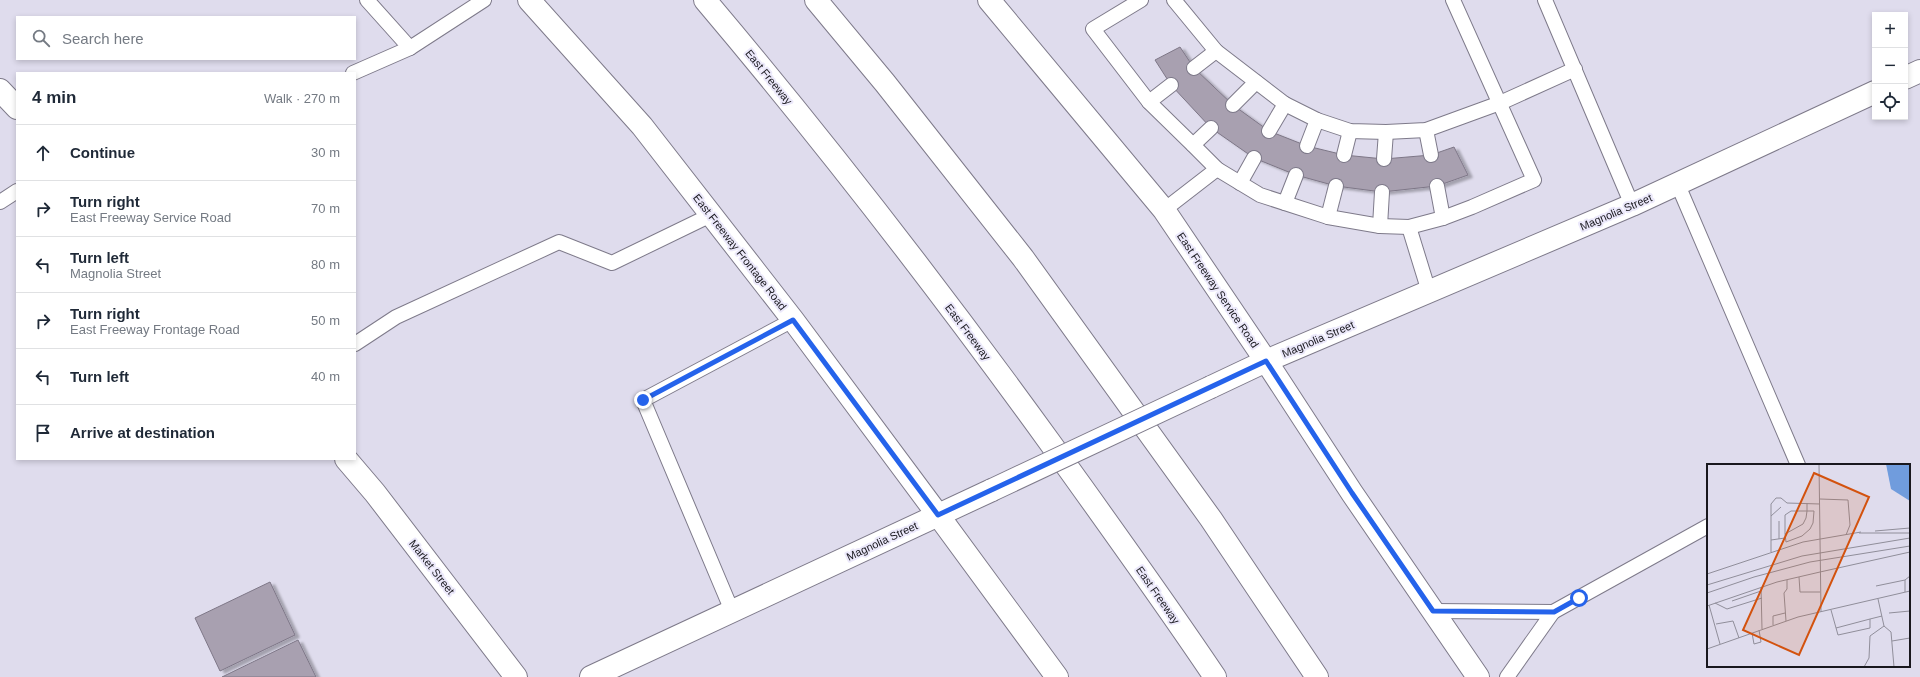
<!DOCTYPE html>
<meta charset="utf-8">
<style>
:root{--surface:#fff;--page:#f2f2f3;--text:#1f2937;--muted:#747a83;--line:#e0e1e3}
body{margin:0;font-family:Helvetica,sans-serif;background:var(--page);color:var(--text)}
.controls{position:absolute;right:12px;top:12px;display:grid;overflow:hidden;border-radius:0px;box-shadow:0 2px 6px #0003}
.controls button{width:36px;height:36px;display:grid;place-items:center;padding:0;border:0;border-bottom:1px solid var(--line);background:var(--surface);color:var(--text);font:20px sans-serif}
.stop{position:absolute;width:12px;height:12px;margin:-9px;border:3px solid #2563eb;border-radius:50%;background:#fff}
.stop.end{background:#2563eb;border-color:#fff;box-shadow:0 1px 4px #0008}
.list{margin:0;padding:0;list-style:none}
h2{display:flex;justify-content:space-between;align-items:center;height:52px;margin:0;padding:0 16px;font-size:17px}
h2 small{font-size:13px;font-weight:400;color:var(--muted)}
.list li{display:grid;grid-template-columns:26px 1fr auto;gap:12px;align-items:center;box-sizing:border-box;height:56px;padding:0 16px;border-top:1px solid var(--line)}
.list b{display:block;font-size:15px;white-space:nowrap}
.list p{margin:0;font-size:13px;white-space:nowrap;color:var(--muted)}
.list em{font-size:13px;font-style:normal;color:var(--muted)}
.icon{flex:none;width:22px;height:22px;fill:none;stroke:currentColor;stroke-width:2;stroke-linecap:round;stroke-linejoin:round}
.map{position:relative;flex:none;width:1920px;height:677px;overflow:hidden}
.search{position:absolute;background:var(--surface);box-shadow:0 2px 6px #0003;left:16px;top:16px;width:340px;height:44px;display:flex;align-items:center;gap:10px;box-sizing:border-box;padding:0 14px;border-radius:0px;color:var(--muted);font-size:15px}
.panel{position:absolute;background:var(--surface);box-shadow:0 2px 6px #0003;left:16px;top:72px;width:340px;height:388px;border-radius:0px}
.map>svg:first-child{display:block}
</style>
<div class="map">
<svg width="1920" height="677" viewBox="0 0 1920 677">
<defs>
<filter id="shadow"><feDropShadow dx="4.5" dy="2.5" stdDeviation="1" flood-color="#0004"/></filter>
</defs>
<rect width="100%" height="100%" fill="#dfdced"/>
<!-- building -->
<g fill="#a8a0b0" stroke="#7e7787" filter="url(#shadow)">
<polygon points="1180,47 1194,68 1233,105 1269,131 1307,146 1344,155 1384,159 1431,155 1454,147 1468,175 1437,186 1382,192 1336,186 1296,175 1254,158 1211,128 1171,85 1155,60"/>
<polygon points="270,582 295,635 220,671 195,618"/>
<polygon points="298,640 316,677 222,677"/>
</g>
<g fill="none" stroke-linecap="round" stroke-linejoin="round">
<!-- lane casing -->
<g stroke="#7e7a8a" stroke-width="16">
<g id="lane">
<polyline points="367,0 410,48"/>
<polyline points="1141,0 1093,29 1149,102 1193,145 1217,169 1260,195 1328,217 1380,226 1409,227 1443,218 1472,207 1534,180 1453,0"/>
<polyline points="1174,0 1216,51 1285,104 1317,120 1350,131 1386,132 1426,130 1500,103 1575,69"/>
<polyline points="1545,0 1632,205"/>
<polyline points="1194,68 1216,51"/>
<polyline points="353,73 410,48 484,0"/>
<polyline points="1149,102 1171,85"/>
<polyline points="1233,105 1256,82"/>
<polyline points="1426,130 1431,155"/>
<polyline points="1269,131 1285,104"/>
<polyline points="1193,145 1211,128"/>
<polyline points="1307,146 1317,120"/>
<polyline points="1344,155 1350,131"/>
<polyline points="1384,159 1386,132"/>
<polyline points="1240,183 1254,158"/>
<polyline points="1678,185 1798,465"/>
<polyline points="1437,186 1443,218"/>
<polyline points="0,202 17,191"/>
<polyline points="1285,203 1296,175"/>
<polyline points="1164,210 1217,169"/>
<polyline points="1328,217 1336,186"/>
<polyline points="1380,226 1382,192"/>
<polyline points="1409,227 1429,292"/>
<polyline points="355,344 396,317 559,242 612,263 711,215"/>
<polyline points="732,611 643,400 793,320"/>
<polyline points="1433,611 1553,612 1708,526"/>
<polyline points="1507,677 1553,612"/>
</g>
</g>
<!-- street casing -->
<g stroke="#7e7a8a" stroke-width="24">
<g id="street">
<polyline points="1905,78 1920,71"/>
<polyline points="1266,361 1632,205 1875,92"/>
</g>
</g>
<!-- secondary casing -->
<g stroke="#7e7a8a" stroke-width="24">
<g id="secondary">
<polyline points="529,0 642,126 793,320 938,515"/>
<polyline points="989,0 1164,210 1266,361 1352,493 1478,677"/>
<polyline points="0,90 17,108"/>
<polyline points="1211,387 1266,361"/>
<polyline points="346,459 375,493 516,677"/>
<polyline points="591,677 992,490"/>
</g>
</g>
<!-- highway casing -->
<g stroke="#7e7a8a" stroke-width="24">
<g id="highway">
<path d="M 705,0 C 826,143 941,292 1051,444 C 1106,521 1162,598 1215,677"/>
<polyline points="816,0 885,83 1023,258 1211,519 1317,677"/>
<polyline points="938,515 1057,677"/>
</g>
</g>
<!-- lane -->
<use href="#lane" stroke="#fff" stroke-width="14"/>
<!-- street -->
<use href="#street" stroke="#fff" stroke-width="22"/>
<!-- secondary -->
<use href="#secondary" stroke="#fff" stroke-width="22"/>
<!-- highway -->
<use href="#highway" stroke="#fff" stroke-width="22"/>
<!-- secondary-bridge casing -->
<g stroke="#7e7a8a" stroke-width="24" stroke-linecap="butt">
<polyline id="secondary-bridge" points="992,490 1211,387"/>
</g>
<!-- secondary-bridge -->
<use href="#secondary-bridge" stroke="#fff" stroke-width="22"/>
</g>
<g fill="none" stroke-linecap="round" stroke-linejoin="round">
<!-- route -->
<polyline stroke="#2563eb" stroke-width="5" points="643,400 793,320 938,515 1266,361 1352,493 1433,611 1554,612 1579,598"/>
</g>
<g text-anchor="middle" stroke-width="4" stroke-linejoin="round" paint-order="stroke">
<!-- street labels -->
<g font-size="11" fill="#19181e" stroke="#ece9fb">
<text transform="translate(769 77) rotate(51)" y="4">East Freeway</text>
<text transform="translate(1616 212) rotate(-23)" y="4">Magnolia Street</text>
<text transform="translate(740 252) rotate(52)" y="4">East Freeway Frontage Road</text>
<text transform="translate(1218 290) rotate(56)" y="4">East Freeway Service Road</text>
<text transform="translate(968 332) rotate(53)" y="4">East Freeway</text>
<text transform="translate(1318 339) rotate(-23)" y="4">Magnolia Street</text>
<text transform="translate(882 541) rotate(-25)" y="4">Magnolia Street</text>
<text transform="translate(432 567) rotate(52)" y="4">Market Street</text>
<text transform="translate(1158 595) rotate(55)" y="4">East Freeway</text>
</g>
</g>
<!-- overview -->
<g transform="translate(1707 464)">
<rect width="203" height="203" fill="#dfdced"/>
<path d="M 179,0 L 203,0 L 203,37 L 184,25 Z" fill="#709cdd"/>
<path fill="none" stroke="#908e9a" stroke-width="1" d="M 112,0 L 114,148M 113,35 L 141,36 L 143,61 L 139,71M 64,52 L 74,43M 72,57 L 72,75M 168,67 L 203,64M 152,69 L 203,69M 78,70 L 78,51 L 84,47 L 107,47 L 106,59 L 103,65 L 95,72 L 79,78 L 78,70 L 96,60 L 99,54 L 100,47 L 100,39M 64,76 L 78,74M 64,88 L 64,40 L 69,34 L 74,34 L 80,39 L 113,40M 113,108 L 203,88M 0,110 L 96,78 L 154,68M 92,113 L 93,128 L 113,128M 0,121 L 95,92 L 203,74M 169,122 L 198,116M 54,123 L 55,165M 198,128 L 198,116 L 203,112M 0,129 L 47,113 L 103,98 L 203,82M 171,135 L 177,162 L 184,168 L 187,203M 25,137 L 54,127M 8,139 L 20,145 L 55,134M 2,141 L 13,180M 0,142 L 70,118 L 113,108M 124,146 L 131,171 L 163,164 L 163,155 L 175,152M 182,149 L 203,147M 79,157 L 77,129 L 80,125 L 80,116M 9,160 L 26,157 L 32,174M 66,161 L 66,152 L 78,149M 129,164 L 163,155M 45,169 L 47,180 L 54,178 L 52,166M 185,177 L 203,174M 0,185 L 91,153 L 203,127M 157,203 L 162,194 L 163,172 L 177,162"/>
<path fill="#d3520e" fill-opacity="0.15" stroke="#d3520e" stroke-width="2" d="M 107,9 L 162,33 L 92,191 L 36,166 Z"/>
<rect width="203" height="203" fill="none" stroke="#19181e" stroke-width="2"/>
</g>
</svg>
<div class="controls">
<button>+</button>
<button>−</button>
<button><svg class="icon" aria-label="locate" viewBox="0 0 24 24"><circle cx="12" cy="12" r="6"/><path d="M12 2v4M12 18v4M2 12h4M18 12h4"/></svg></button>
</div>
<div class="stop" style="left:1579px;top:598px"></div>
<div class="stop end" style="left:643px;top:400px"></div>
<div class="search"><svg class="icon" aria-label="search" viewBox="0 0 24 24"><circle cx="10" cy="10" r="6"/><path d="M15 15l6 6"/></svg>Search here</div>
<section class="panel">
<h2>4 min<small>Walk · 270 m</small></h2>
<ul class="list">
<li><svg class="icon" aria-label="ahead" viewBox="0 0 24 24"><path d="M12 20V5M6 11l6-6 6 6"/></svg><div><b>Continue</b></div><em>30 m</em></li>
<li><svg class="icon" aria-label="right" viewBox="0 0 24 24"><path d="M7 20v-9h11M14 6l5 5-5 5"/></svg><div><b>Turn right</b><p>East Freeway Service Road</p></div><em>70 m</em></li>
<li><svg class="icon" aria-label="left" viewBox="0 0 24 24"><path d="M17 20v-9H6M10 6l-5 5 5 5"/></svg><div><b>Turn left</b><p>Magnolia Street</p></div><em>80 m</em></li>
<li><svg class="icon" aria-label="right" viewBox="0 0 24 24"><path d="M7 20v-9h11M14 6l5 5-5 5"/></svg><div><b>Turn right</b><p>East Freeway Frontage Road</p></div><em>50 m</em></li>
<li><svg class="icon" aria-label="left" viewBox="0 0 24 24"><path d="M17 20v-9H6M10 6l-5 5 5 5"/></svg><div><b>Turn left</b></div><em>40 m</em></li>
<li><svg class="icon" aria-label="arrive" viewBox="0 0 24 24"><path d="M6 21V4h12l-3 4 3 4H6"/></svg><div><b>Arrive at destination</b></div></li>
</ul>
</section>
</div>
